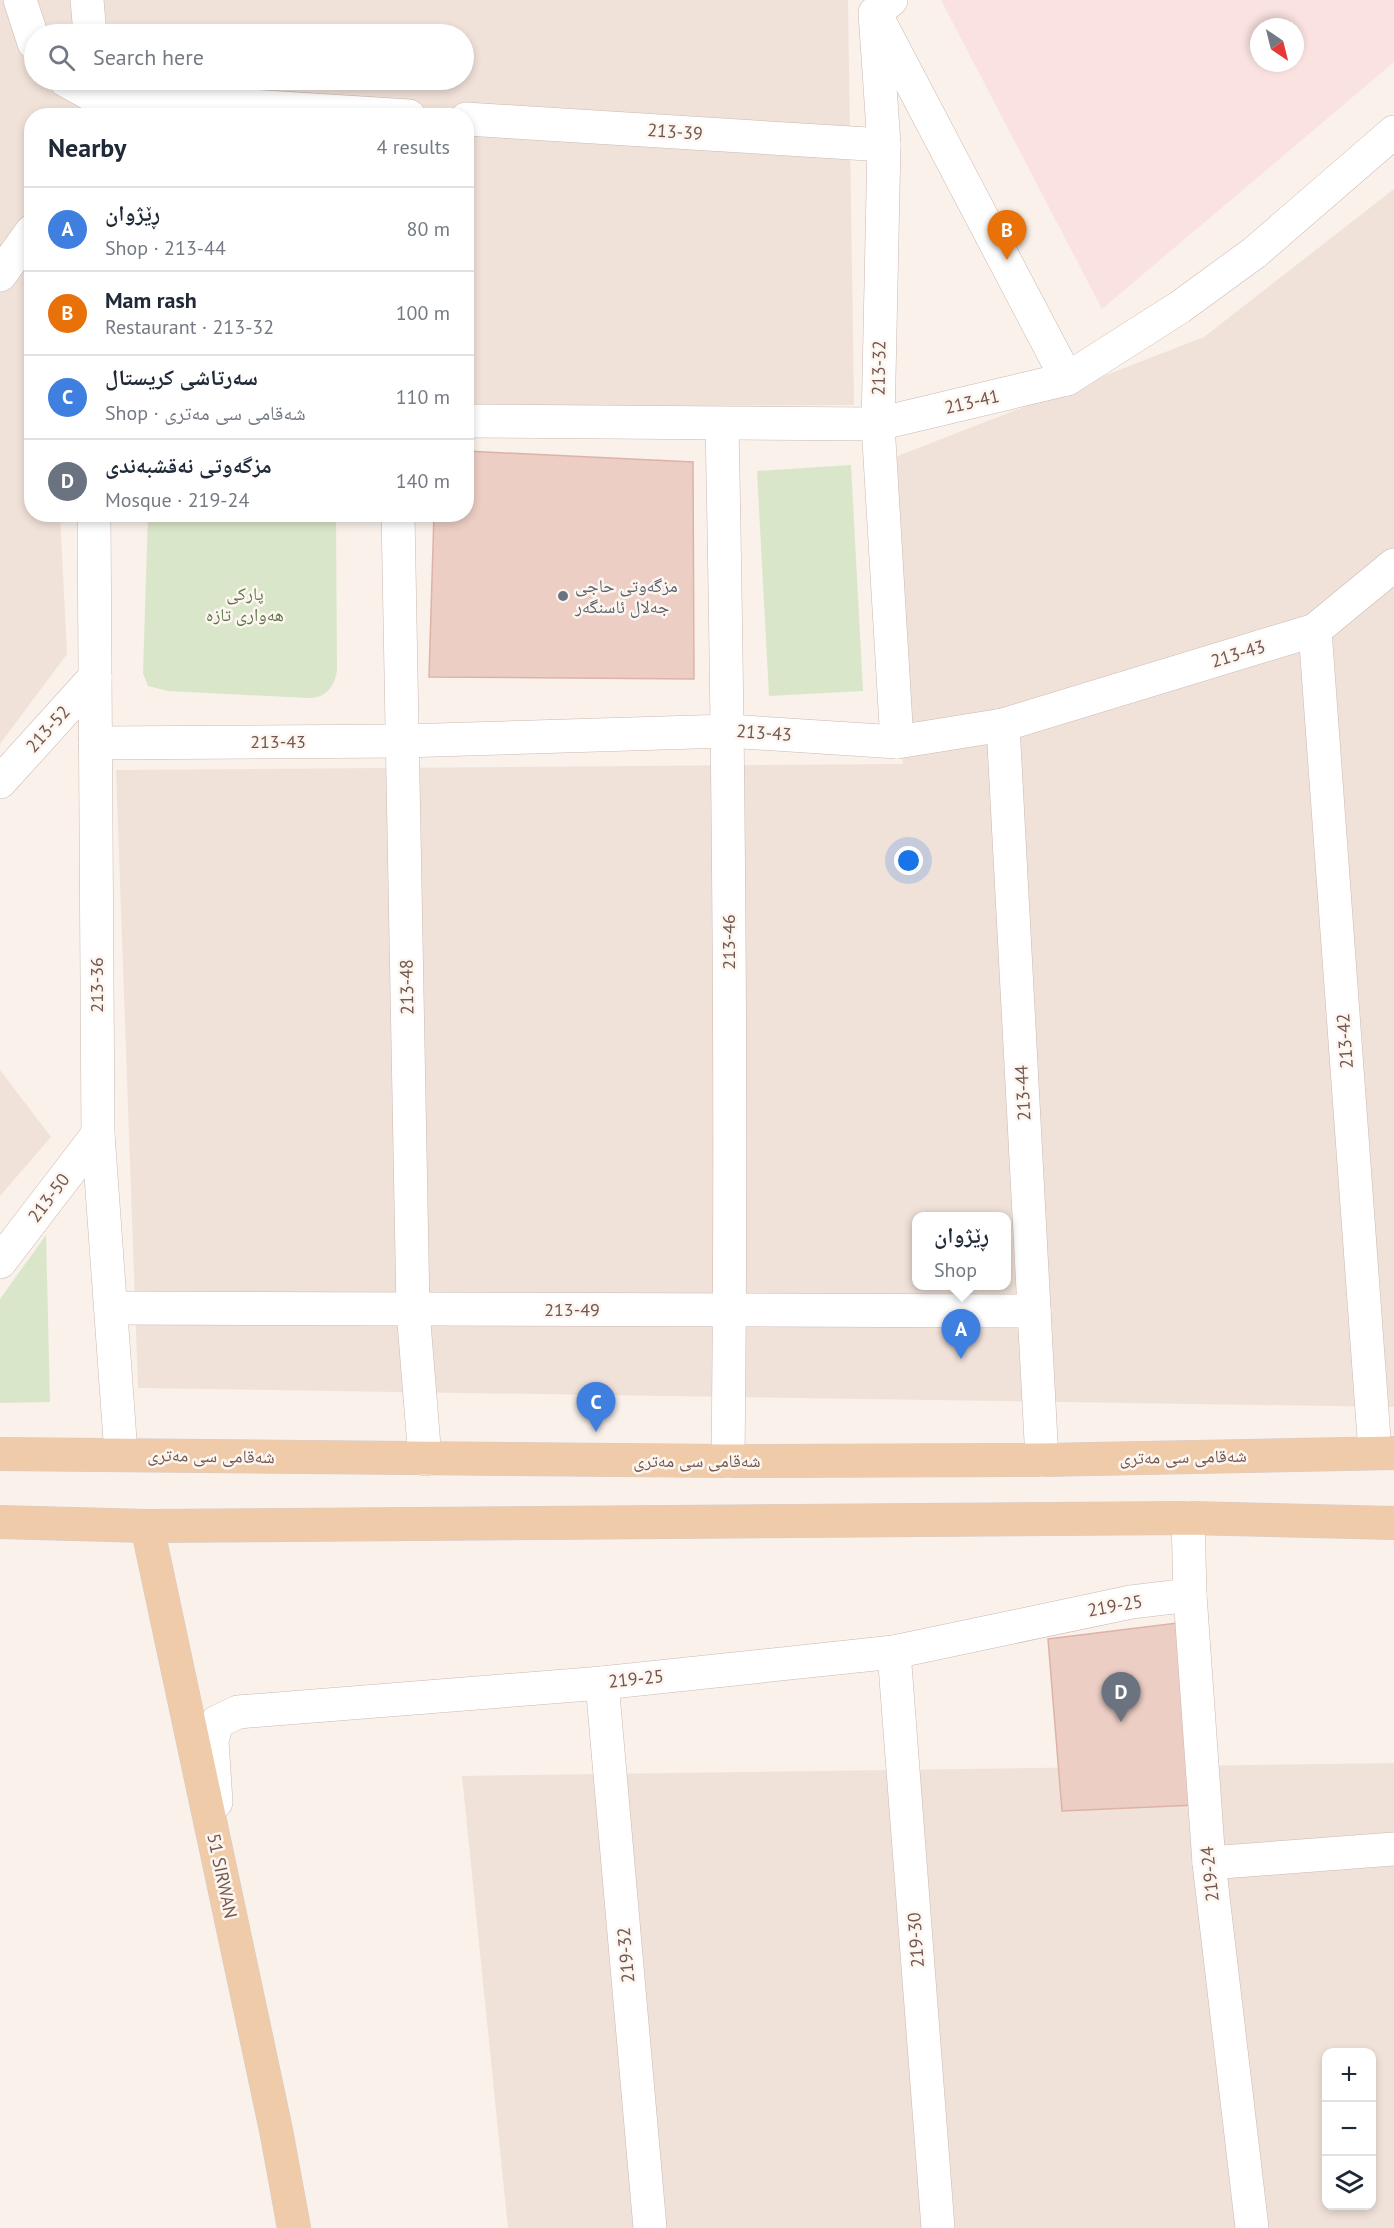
<!DOCTYPE html>
<meta charset="utf-8">
<style>
:root{--surface:#fff;--page:#f6f6f7;--text:#1f2937;--muted:#747a83;--line:#e0e1e3;--accent:#d93025}
body{margin:0;font-family:"PT Sans","Noto Naskh Arabic",sans-serif;background:var(--page);color:var(--text)}
.controls{position:absolute;right:18px;bottom:18px;display:grid;overflow:hidden;border-radius:12px;box-shadow:0 3px 9px #0003}
.controls button{width:54px;height:54px;display:grid;place-items:center;padding:0;border:0;border-bottom:2px solid var(--line);background:var(--surface);color:var(--text);font:30px sans-serif}
.compass{position:absolute;left:1250px;top:18px;width:54px;height:54px;border-radius:50%;background:var(--surface);box-shadow:0 3px 9px #0003;rotate:145deg}
.you{position:absolute;left:909px;top:861px;width:21px;height:21px;margin:-15px;border:4px solid #fff;border-radius:50%;background:#1a73e8;box-shadow:0 0 0 9px #1a73e833}
.badge{display:grid;place-items:center;width:39px;height:39px;border-radius:50%;background:var(--accent);color:#fff;font-size:20px;font-weight:700}
.pin{position:absolute;translate:-50% -50px;filter:drop-shadow(0 2px 3px #0008)}
.pin::after{content:'';position:absolute;top:32px;width:21px;height:18px;background:inherit;clip-path:polygon(0 0,100% 0,50% 100%)}
.popup{position:absolute;left:912px;top:1212px;width:99px;height:78px;box-sizing:border-box;display:grid;place-content:center;border-radius:12px;background:var(--surface);filter:drop-shadow(0 2px 4px #0005);font-size:20px;white-space:nowrap;color:var(--muted)}
.popup b{font-size:22px;color:var(--text)}
.popup::after{content:'';position:absolute;left:50%;top:100%;margin-left:-12px;border:12px solid transparent;border-top-color:var(--surface)}
.list{margin:0;padding:0;list-style:none}
h2{display:flex;justify-content:space-between;align-items:center;height:78px;margin:0;padding:0 24px;font-size:26px}
h2 small{font-size:20px;font-weight:400;color:var(--muted)}
.list li{display:grid;grid-template-columns:39px 1fr auto;gap:18px;align-items:center;box-sizing:border-box;height:84px;padding:0 24px;border-top:2px solid var(--line)}
.list b{display:block;font-size:22px;white-space:nowrap}
.list p{margin:0;font-size:20px;white-space:nowrap;color:var(--muted)}
.list em{font-size:20px;font-style:normal;color:var(--muted)}
.icon{flex:none;width:33px;height:33px;fill:none;stroke:currentColor;stroke-width:2;stroke-linecap:round;stroke-linejoin:round}
.map{position:relative;flex:none;width:1394px;height:2228px;overflow:hidden}
.search{position:absolute;background:var(--surface);box-shadow:0 3px 9px #0003;left:24px;top:24px;width:450px;height:66px;display:flex;align-items:center;gap:15px;box-sizing:border-box;padding:0 21px;border-radius:33px;color:var(--muted);font-size:22px}
.panel{position:absolute;background:var(--surface);box-shadow:0 3px 9px #0003;left:24px;top:108px;width:450px;height:414px;border-radius:24px}
.map>svg:first-child{display:block}
</style>
<div class="map">
<svg width="1394" height="2228" viewBox="0 0 1394 2228">
<rect width="100%" height="100%" fill="#faf1ea"/>
<!-- residential -->
<g fill="#f1e2d9" fill-rule="evenodd">
<path d="M 0,0 L 848,0 L 854,405 L 467,407 L 466,116 L 32,116 L 32,514 L 60,515 L 67,654 L 0,744 ZM 34,34 L 464,34 L 464,80 L 34,80 Z"/>
<path d="M 1394,189 L 1394,1407 L 138,1388 L 116,770 L 903,764 L 877,464 L 1204,337 ZM 916,1216 L 1006,1216 L 1006,1286 L 916,1286 Z"/>
<polygon points="0,1070 51,1137 0,1196"/>
<path d="M 1394,1763 L 1394,2228 L 508,2228 L 462,1776 ZM 1326,2052 L 1372,2052 L 1372,2206 L 1326,2206 Z"/>
</g>
<!-- commercial -->
<path fill="#f9e2df" fill-rule="evenodd" d="M 941,0 L 1394,0 L 1394,62 L 1102,309 ZM 1259,27 L 1295,27 L 1295,63 L 1259,63 Z"/>
<!-- green -->
<g fill="#dae6c9">
<polygon points="851,465 863,691 769,696 757,471"/>
<path d="M 148,515 L 336,515 L 337,671 C 334,688 325,698 308,698 L 168,691 L 148,686 L 143,673 Z"/>
<polygon points="46,1235 50,1402 0,1403 0,1299"/>
</g>
<!-- building -->
<g fill="#eccec4" stroke="#ddb3a7" stroke-width="1.5">
<polygon points="466,451 693,462 694,679 429,677 434,514 466,514"/>
<polygon points="1177,1623 1196,1805 1062,1811 1048,1639"/>
</g>
<g fill="none" stroke-linecap="round" stroke-linejoin="round">
<!-- minor casing -->
<g stroke="#cbb8b1" stroke-width="34">
<g id="minor">
<polyline points="20,0 34,43"/>
<polyline points="87,0 90,34"/>
<polyline points="891,0 875,13 884,145 878,424 897,742"/>
<polyline points="880,23 1067,379"/>
<polyline points="65,80 94,96 409,116"/>
<polyline points="466,119 884,145"/>
<polyline points="0,275 32,231"/>
<polyline points="466,421 878,424 1067,379 1180,307 1254,253 1394,132"/>
<path d="M 722,424 C 729,769 732,1115 728,1461"/>
<polyline points="94,514 98,1134 121,1454"/>
<polyline points="398,514 413,1310 425,1459"/>
<polyline points="1315,630 1375,1452"/>
<polyline points="1003,725 1042,1460"/>
<polyline points="95,743 403,741 728,731 897,742 1003,725 1315,630 1394,565"/>
<polyline points="0,782 95,677"/>
<polyline points="0,1262 98,1134"/>
<polyline points="111,1308 1034,1311"/>
<polyline points="1188,1518 1190,1595 1209,1863 1252,2228"/>
<polyline points="894,1652 938,2228"/>
<polyline points="602,1683 650,2228"/>
<polyline points="216,1802 212,1741 217,1722 238,1712 602,1683 894,1652 1131,1602 1190,1595"/>
<polyline points="1209,1863 1394,1849"/>
</g>
</g>
<!-- major casing -->
<g stroke="#d5cdca" stroke-width="34">
<g id="major">
<polyline points="0,1454 728,1461 1042,1460 1394,1453"/>
<polyline points="0,1522 147,1526 1188,1518 1394,1523"/>
<polyline points="147,1526 276,2130 294,2228"/>
</g>
</g>
<!-- minor -->
<use href="#minor" stroke="#fff" stroke-width="33"/>
<!-- major -->
<use href="#major" stroke="#f0cbaa" stroke-width="33"/>
</g>
<!-- markers -->
<circle fill="#6b7280" stroke="#fdf6f0" stroke-width="2" cx="563" cy="596" r="6"/>
<g text-anchor="middle" stroke-width="5" stroke-linejoin="round" paint-order="stroke">
<!-- street labels -->
<g font-size="18" fill="#725750" stroke="#fdf6f0">
<text transform="translate(675 132) rotate(4)" y="6">213-39</text>
<text transform="translate(879 368) rotate(-89)" y="6">213-32</text>
<text transform="translate(972 402) rotate(-13)" y="6">213-41</text>
<text transform="translate(1238 654) rotate(-17)" y="6">213-43</text>
<text transform="translate(48 729) rotate(-48)" y="6">213-52</text>
<text transform="translate(764 733) rotate(4)" y="6">213-43</text>
<text x="278" y="748">213-43</text>
<text transform="translate(729 942) rotate(-90)" y="6">213-46</text>
<text transform="translate(97 985) rotate(-90)" y="6">213-36</text>
<text transform="translate(407 987) rotate(-91)" y="6">213-48</text>
<text transform="translate(1345 1041) rotate(-94)" y="6">213-42</text>
<text transform="translate(1023 1093) rotate(-93)" y="6">213-44</text>
<text transform="translate(49 1198) rotate(-53)" y="6">213-50</text>
<text x="572" y="1316">213-49</text>
<text transform="translate(211 1456) rotate(1)" y="6">شەقامی سی مەتری</text>
<text transform="translate(1183 1457) rotate(-1)" y="6">شەقامی سی مەتری</text>
<text x="697" y="1467">شەقامی سی مەتری</text>
<text transform="translate(1115 1606) rotate(-10)" y="6">219-25</text>
<text transform="translate(636 1679) rotate(-6)" y="6">219-25</text>
<text transform="translate(1210 1874) rotate(-96)" y="6">219-24</text>
<text transform="translate(222 1876) rotate(78)" y="6">51 SIRWAN</text>
<text transform="translate(916 1940) rotate(-94)" y="6">219-30</text>
<text transform="translate(626 1955) rotate(-95)" y="6">219-32</text>
</g>
<!-- worship labels -->
<g font-size="18" fill="#5b616d" stroke="#fdf6f0" text-anchor="start">
<text x="575" y="592">مزگەوتی حاجی<tspan x="575" dy="21">جەلال ئاسنگەر</tspan></text>
</g>
<!-- park labels -->
<g font-size="18" fill="#5e764a" stroke="#fdf6f0">
<text x="245" y="600">پارکی<tspan x="245" dy="21">هەواری تازە</tspan></text>
</g>
</g>
</svg>
<div class="controls">
<button>+</button>
<button>−</button>
<button><svg class="icon" aria-label="layers" viewBox="0 0 24 24"><path d="M12 4l9 5-9 5-9-5zM3 14l9 5 9-5"/></svg></button>
</div>
<svg class="compass" viewBox="-18 -18 36 36"><path d="M0-13l5 13h-10z" fill="#e53935"/><path d="M0 13l5-13h-10z" fill="#747a83"/></svg>
<div class="you"></div>
<div class="pin badge" style="left:961px;top:1359px;background:#3f7fe0">A</div>
<div class="popup"><b>ڕێژوان</b>Shop</div>
<div class="pin badge" style="left:1007px;top:260px;background:#e8710a">B</div>
<div class="pin badge" style="left:596px;top:1432px;background:#3f7fe0">C</div>
<div class="pin badge" style="left:1121px;top:1722px;background:#6b7280">D</div>
<div class="search"><svg class="icon" aria-label="search" viewBox="0 0 24 24"><circle cx="10" cy="10" r="6"/><path d="M15 15l6 6"/></svg>Search here</div>
<section class="panel">
<h2>Nearby<small>4 results</small></h2>
<ul class="list">
<li><span class="badge" style="background:#3f7fe0">A</span><div><b>ڕێژوان</b><p>Shop · 213-44</p></div><em>80 m</em></li>
<li><span class="badge" style="background:#e8710a">B</span><div><b>Mam rash</b><p>Restaurant · 213-32</p></div><em>100 m</em></li>
<li><span class="badge" style="background:#3f7fe0">C</span><div><b>سەرتاشی کریستال</b><p>Shop · شەقامی سی مەتری</p></div><em>110 m</em></li>
<li><span class="badge" style="background:#6b7280">D</span><div><b>مزگەوتی نەقشبەندی</b><p>Mosque · 219-24</p></div><em>140 m</em></li>
</ul>
</section>
</div>
